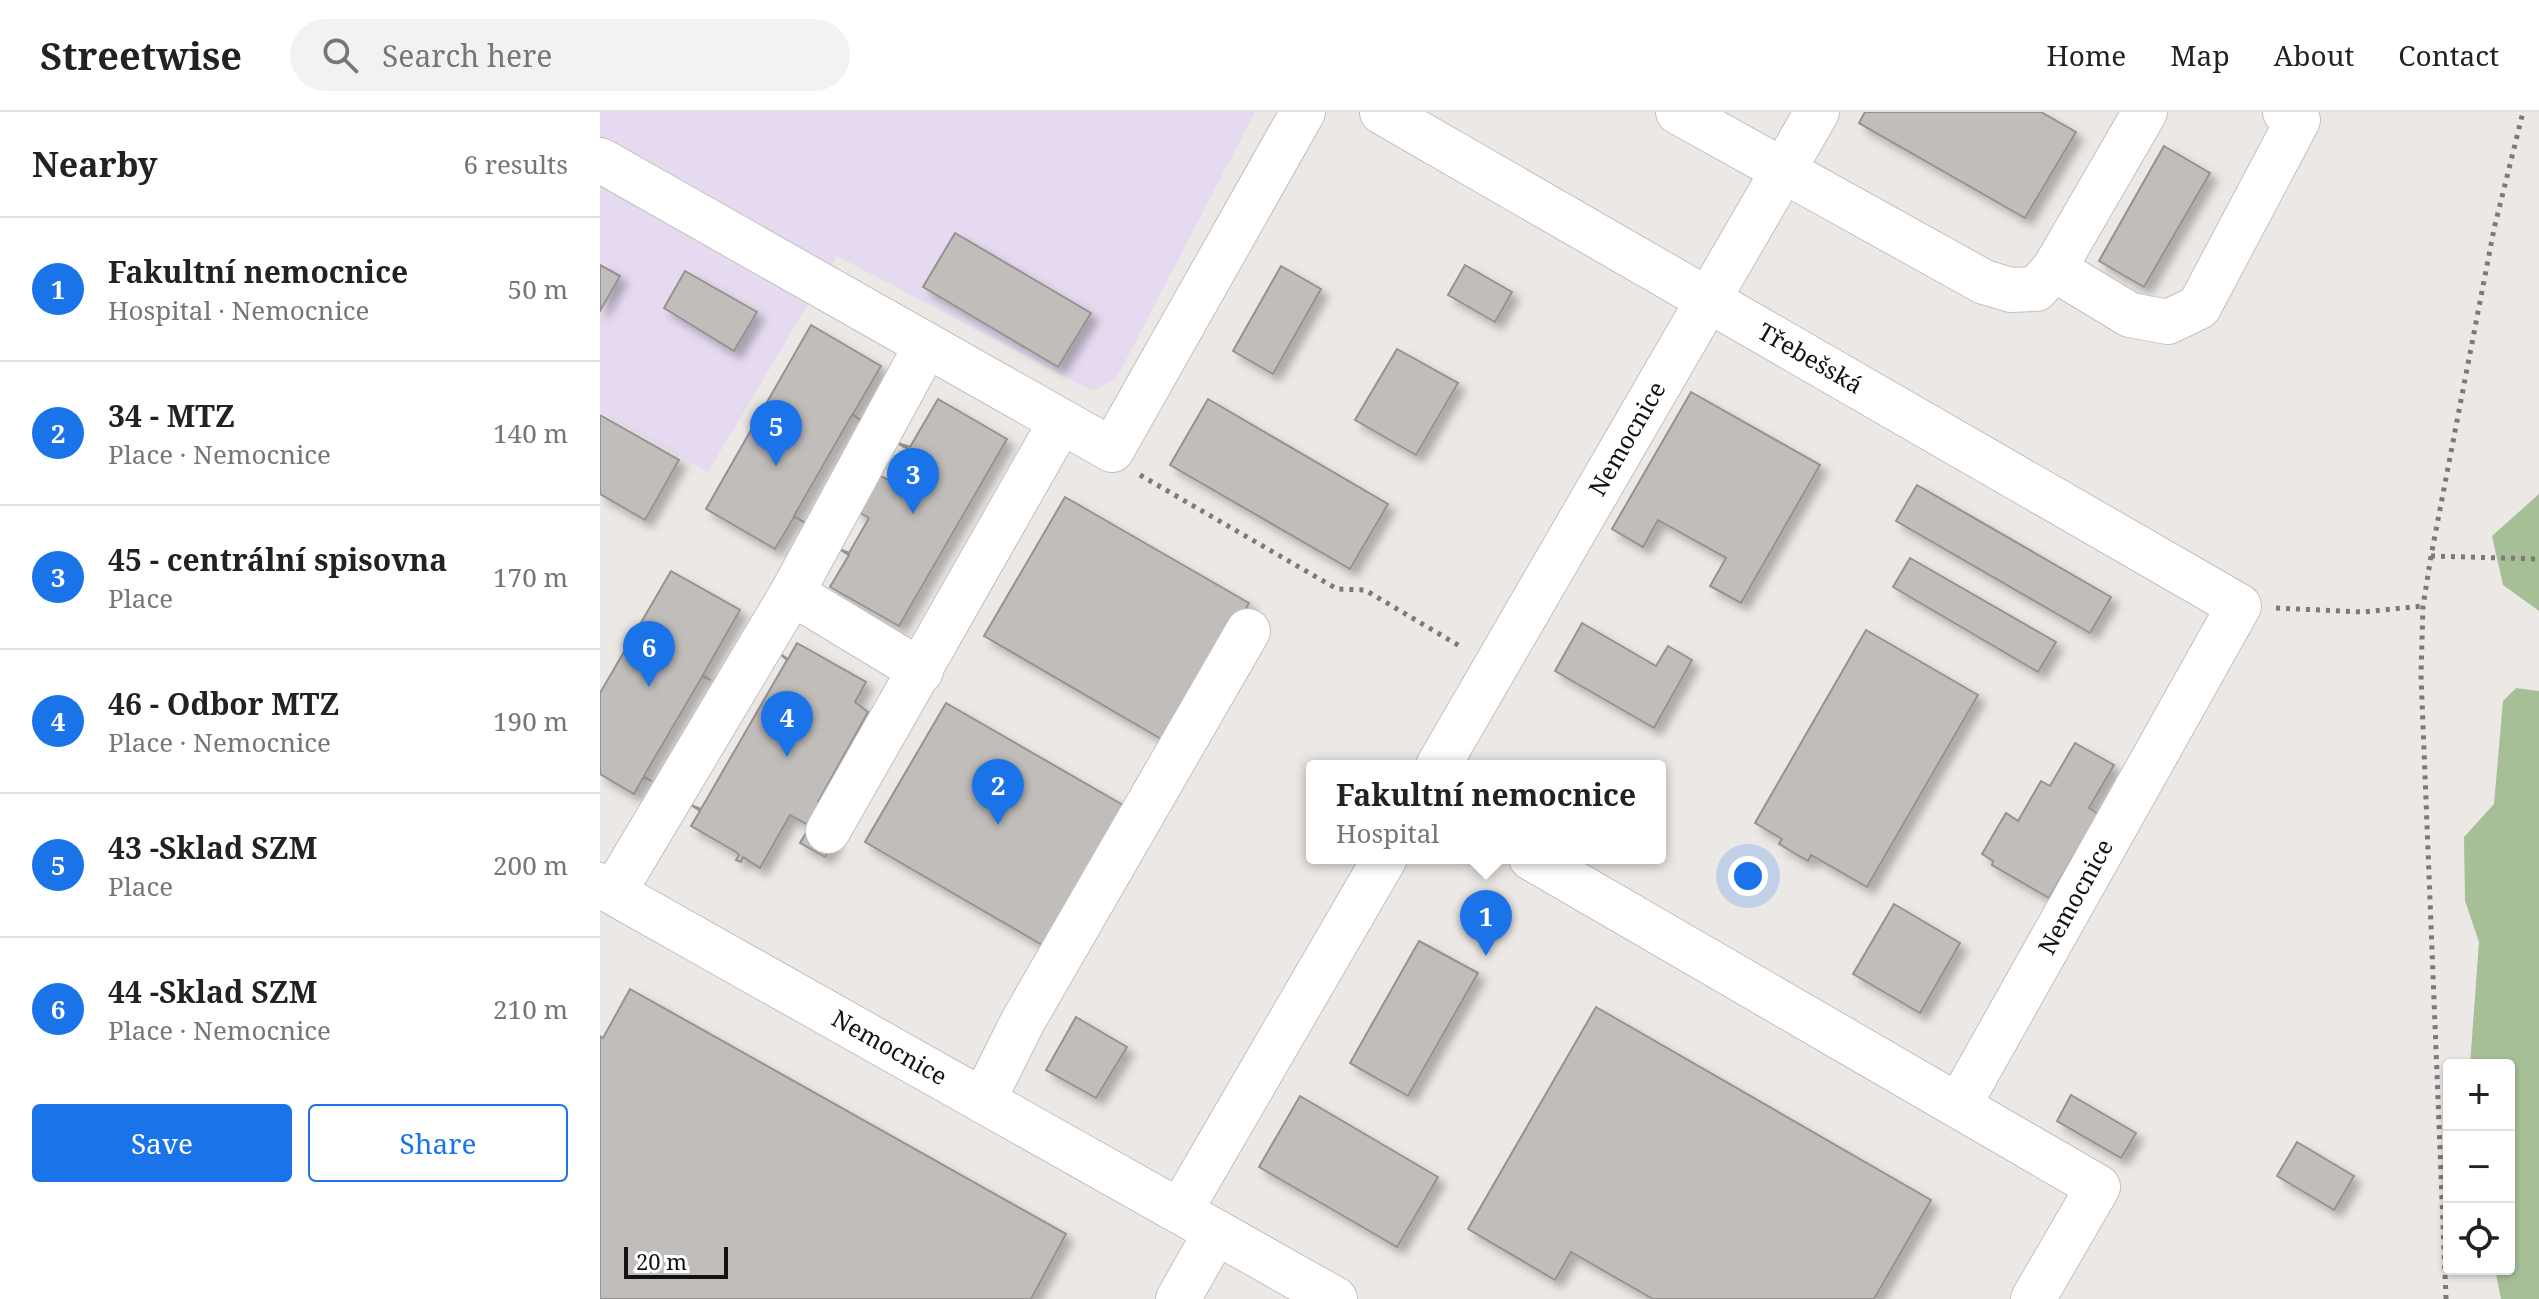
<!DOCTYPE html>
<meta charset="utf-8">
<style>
:root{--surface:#fff;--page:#f2f2f2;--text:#222;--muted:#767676;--line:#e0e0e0;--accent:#1a73e8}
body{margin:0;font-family:"Noto Serif",serif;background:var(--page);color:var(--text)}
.controls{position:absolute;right:24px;bottom:24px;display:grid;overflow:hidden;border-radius:8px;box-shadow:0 2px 6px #0004}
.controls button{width:72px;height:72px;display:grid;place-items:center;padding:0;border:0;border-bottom:2px solid var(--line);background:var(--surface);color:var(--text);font:40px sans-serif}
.scale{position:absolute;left:24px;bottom:20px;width:104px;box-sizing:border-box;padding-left:8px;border:4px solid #131111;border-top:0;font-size:22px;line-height:28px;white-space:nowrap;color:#131111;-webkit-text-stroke:6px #fff;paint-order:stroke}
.you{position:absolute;left:1148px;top:764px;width:28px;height:28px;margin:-20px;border:6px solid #fff;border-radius:50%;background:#1a73e8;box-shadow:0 0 0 12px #1a73e833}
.badge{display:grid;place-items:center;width:52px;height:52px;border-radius:50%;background:var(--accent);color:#fff;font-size:26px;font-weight:700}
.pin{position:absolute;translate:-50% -66px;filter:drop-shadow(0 2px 4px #0008)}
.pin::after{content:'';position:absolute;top:42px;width:28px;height:24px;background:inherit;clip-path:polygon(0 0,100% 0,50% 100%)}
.popup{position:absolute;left:706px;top:648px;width:360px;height:104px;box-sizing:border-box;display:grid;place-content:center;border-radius:8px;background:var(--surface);filter:drop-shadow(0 2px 6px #0005);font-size:26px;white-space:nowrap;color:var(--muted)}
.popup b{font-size:30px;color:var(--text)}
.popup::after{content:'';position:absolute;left:50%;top:100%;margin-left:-16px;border:16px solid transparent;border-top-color:var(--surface)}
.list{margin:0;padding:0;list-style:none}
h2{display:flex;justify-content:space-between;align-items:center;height:104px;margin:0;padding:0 32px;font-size:34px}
h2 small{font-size:26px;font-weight:400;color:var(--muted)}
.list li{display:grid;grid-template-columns:52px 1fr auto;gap:24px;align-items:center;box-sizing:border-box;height:144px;padding:0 32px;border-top:2px solid var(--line)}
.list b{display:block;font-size:30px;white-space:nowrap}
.list p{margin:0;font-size:26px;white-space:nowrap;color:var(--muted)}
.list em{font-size:26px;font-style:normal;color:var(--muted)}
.actions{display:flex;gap:16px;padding:24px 32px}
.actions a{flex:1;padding:18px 0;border:2px solid var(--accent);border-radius:8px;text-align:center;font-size:28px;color:var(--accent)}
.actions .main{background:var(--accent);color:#fff}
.icon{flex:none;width:44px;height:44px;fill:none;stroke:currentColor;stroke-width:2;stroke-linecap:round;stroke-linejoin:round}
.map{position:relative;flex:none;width:1939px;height:1187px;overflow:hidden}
header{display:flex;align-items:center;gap:48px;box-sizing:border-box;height:112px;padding:0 40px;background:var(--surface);border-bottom:2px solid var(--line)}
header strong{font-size:38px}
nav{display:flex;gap:44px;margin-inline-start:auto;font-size:28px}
.search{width:560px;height:72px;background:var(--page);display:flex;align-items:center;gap:20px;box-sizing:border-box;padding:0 28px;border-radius:44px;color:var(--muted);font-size:30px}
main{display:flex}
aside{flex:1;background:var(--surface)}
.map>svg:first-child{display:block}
</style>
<header>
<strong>Streetwise</strong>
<div class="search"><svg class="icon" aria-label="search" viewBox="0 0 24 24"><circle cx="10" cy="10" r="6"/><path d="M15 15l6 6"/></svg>Search here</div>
<nav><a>Home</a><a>Map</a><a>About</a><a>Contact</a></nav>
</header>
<main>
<aside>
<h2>Nearby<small>6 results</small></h2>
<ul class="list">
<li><span class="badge">1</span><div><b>Fakultní nemocnice</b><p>Hospital · Nemocnice</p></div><em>50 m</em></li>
<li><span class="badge">2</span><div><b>34 - MTZ</b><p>Place · Nemocnice</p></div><em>140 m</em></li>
<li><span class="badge">3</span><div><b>45 - centrální spisovna</b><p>Place</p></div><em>170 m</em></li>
<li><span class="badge">4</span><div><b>46 - Odbor MTZ</b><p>Place · Nemocnice</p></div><em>190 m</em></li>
<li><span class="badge">5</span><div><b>43 -Sklad SZM</b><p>Place</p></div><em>200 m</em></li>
<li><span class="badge">6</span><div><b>44 -Sklad SZM</b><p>Place · Nemocnice</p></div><em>210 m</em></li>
</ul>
<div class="actions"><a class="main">Save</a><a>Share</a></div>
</aside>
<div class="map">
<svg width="1939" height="1187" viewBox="0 0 1939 1187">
<defs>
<filter id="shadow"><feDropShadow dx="7" dy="7" stdDeviation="4" flood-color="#0004"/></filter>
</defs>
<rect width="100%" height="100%" fill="#ece8e6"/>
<!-- education -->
<polygon fill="#e5daef" points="0,0 655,0 516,267 492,279 237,144 108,360 0,300"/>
<!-- green -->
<g fill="#a6bf97">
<polygon points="1939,382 1939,499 1903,473 1892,424"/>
<polygon points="1916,576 1939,579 1939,1187 1901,1187 1895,1157 1909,1157 1909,953 1870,953 1879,830 1865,789 1864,725 1894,692 1903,589"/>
</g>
<!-- building -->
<g fill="#c0bdbb" stroke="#959290" stroke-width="2" filter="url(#shadow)">
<polygon points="1265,0 1441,0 1476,20 1425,106 1259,11"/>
<polygon points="1564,34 1610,61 1544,175 1499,149"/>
<polygon points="355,121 491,201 458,255 323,175"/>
<polygon points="0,153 20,164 0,199"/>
<polygon points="865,153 912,180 895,210 848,183"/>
<polygon points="681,154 721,177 673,262 633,239"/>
<polygon points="85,159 157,200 134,239 64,196"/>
<polygon points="211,213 281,254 253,302 266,312 252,303 194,404 208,412 194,405 175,437 106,397"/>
<polygon points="797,237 858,271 816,343 755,308"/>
<polygon points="1091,280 1220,353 1141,491 1110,474 1126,446 1058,408 1043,435 1012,417"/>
<polygon points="338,287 407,327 299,514 230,475 249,443 235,435 249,441 269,406 255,398 277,362 290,369 308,337 295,330 310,335"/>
<polygon points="608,287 788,392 750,457 570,353"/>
<polygon points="0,303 79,348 45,408 0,382"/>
<polygon points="1317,373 1511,485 1490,521 1296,409"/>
<polygon points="465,385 649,491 568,631 384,524"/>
<polygon points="1310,446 1456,530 1438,560 1293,475"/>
<polygon points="71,459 140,498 103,563 111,568 102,565 44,664 52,669 43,666 34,682 0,662 0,581"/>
<polygon points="982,511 1056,554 1068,534 1092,548 1054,616 955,559"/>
<polygon points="1266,518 1378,583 1267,775 1211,743 1208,749 1179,732 1182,727 1155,711"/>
<polygon points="197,531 266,570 255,590 268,600 218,690 223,693 210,714 190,703 160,756 143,745 141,750 136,748 139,743 136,740 91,714 100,699 91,693 101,697 187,548 179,541 188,547"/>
<polygon points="346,591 530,697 449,837 265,730"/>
<polygon points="1475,631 1514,653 1489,696 1498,702 1449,786 1392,753 1393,749 1382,742 1406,701 1418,709 1441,669 1450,674"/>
<polygon points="210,714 235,729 225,745 200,731"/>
<polygon points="1294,792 1360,831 1320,901 1253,862"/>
<polygon points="819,829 878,861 808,984 750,951"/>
<polygon points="30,877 466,1122 431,1187 0,1187 0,924 3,926"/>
<polygon points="996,895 1331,1088 1274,1187 1053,1187 971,1140 955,1168 868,1117"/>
<polygon points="476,905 527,935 496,986 446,958"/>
<polygon points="1471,983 1536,1021 1521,1046 1457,1009"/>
<polygon points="700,984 838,1065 797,1135 659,1055"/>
<polygon points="1697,1030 1754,1064 1734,1098 1677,1064"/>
</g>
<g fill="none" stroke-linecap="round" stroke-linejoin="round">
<!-- minor casing -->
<g stroke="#c4c0be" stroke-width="46">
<g id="minor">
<path id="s1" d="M 782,0 L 1639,494 L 1359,993"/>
<polyline points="1078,0 1384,170 1411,178 1436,177 1454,157 1545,0"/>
<polyline points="0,48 512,338 703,0"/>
<polyline points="1454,157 1530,203 1568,210 1599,195 1698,8 1685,0"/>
<polyline points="192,481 321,559"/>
<path id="s2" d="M 838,654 L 1217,0"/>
<polyline points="228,719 460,311"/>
<polyline points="931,746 1498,1075 1433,1187"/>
<path id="s3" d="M 0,773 L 735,1187"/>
<polyline points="14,780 192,481 326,234"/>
<polyline points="383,989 423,909 648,519"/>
<polyline points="580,1099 785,746"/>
<polyline points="578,1187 616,1120"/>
</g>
</g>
<!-- path -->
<g stroke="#7c7978" stroke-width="5" stroke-dasharray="4 6" stroke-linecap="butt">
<polyline points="540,363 737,477 765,478 863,536"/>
<polyline points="1831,444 1939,447"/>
<polyline points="1676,496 1763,500 1823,494"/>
<polyline points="1846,1187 1821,563 1823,494 1831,444 1894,117 1923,0"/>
</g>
<!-- minor -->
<use href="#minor" stroke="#fff" stroke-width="44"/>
</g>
<g text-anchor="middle" stroke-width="6" stroke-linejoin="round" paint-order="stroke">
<!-- street labels -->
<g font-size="24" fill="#131111" stroke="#fff">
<text dy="8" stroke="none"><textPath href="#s1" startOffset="494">Třebešská</textPath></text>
<text dy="8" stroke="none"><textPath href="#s2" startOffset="378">Nemocnice</textPath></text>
<text transform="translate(1476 785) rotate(-61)" y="8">Nemocnice</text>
<text dy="8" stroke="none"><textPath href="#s3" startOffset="332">Nemocnice</textPath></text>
</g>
</g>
</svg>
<div class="controls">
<button>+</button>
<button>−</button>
<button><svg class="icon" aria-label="locate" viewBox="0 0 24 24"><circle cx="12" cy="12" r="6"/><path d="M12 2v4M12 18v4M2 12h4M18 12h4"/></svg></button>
</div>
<div class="scale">20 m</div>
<div class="you"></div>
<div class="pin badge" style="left:886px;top:844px">1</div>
<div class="popup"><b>Fakultní nemocnice</b>Hospital</div>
<div class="pin badge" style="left:398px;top:713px">2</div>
<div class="pin badge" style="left:313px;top:402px">3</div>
<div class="pin badge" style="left:187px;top:645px">4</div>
<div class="pin badge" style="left:176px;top:354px">5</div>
<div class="pin badge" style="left:49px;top:575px">6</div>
</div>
</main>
